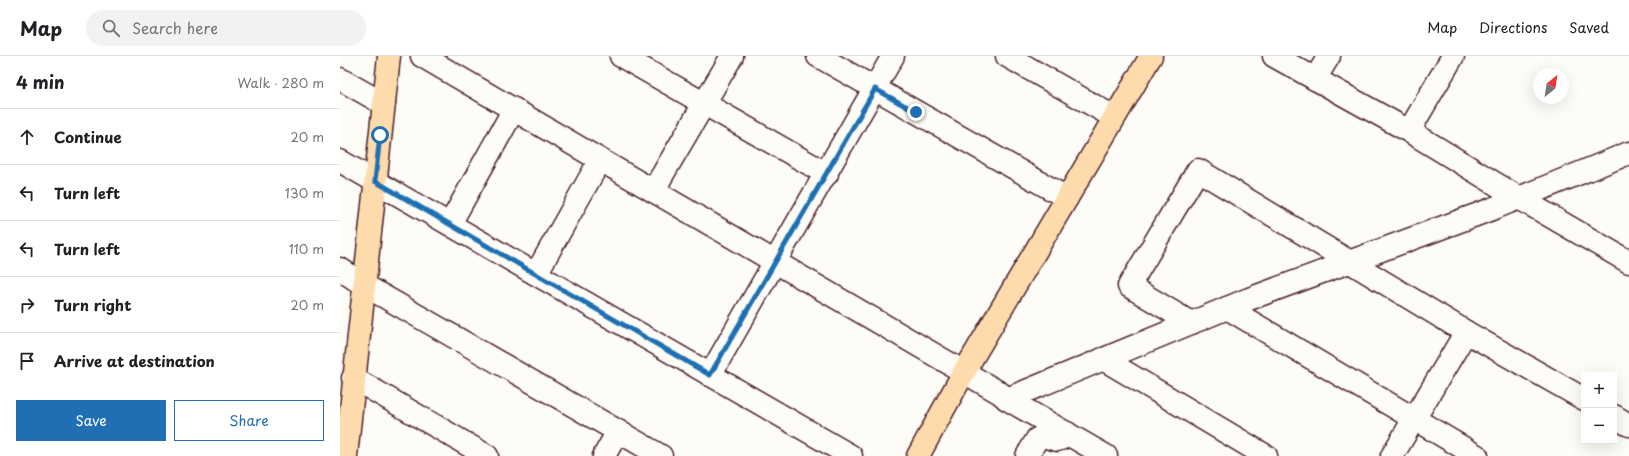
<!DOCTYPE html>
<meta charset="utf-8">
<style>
:root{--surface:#fff;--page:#f2f2f2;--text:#202124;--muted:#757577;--line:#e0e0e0;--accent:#1f6fb2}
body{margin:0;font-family:"Playpen Sans",sans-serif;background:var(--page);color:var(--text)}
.controls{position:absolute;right:12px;bottom:12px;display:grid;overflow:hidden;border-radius:0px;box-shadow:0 4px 16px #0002}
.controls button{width:36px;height:36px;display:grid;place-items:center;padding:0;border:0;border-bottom:1px solid var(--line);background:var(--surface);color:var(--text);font:20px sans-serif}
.compass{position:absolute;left:1193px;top:12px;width:36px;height:36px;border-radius:50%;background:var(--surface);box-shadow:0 4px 16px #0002;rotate:30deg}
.stop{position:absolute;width:12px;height:12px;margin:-9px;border:3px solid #1f6fb2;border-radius:50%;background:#fff}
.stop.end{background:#1f6fb2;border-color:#fff;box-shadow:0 1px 4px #0008}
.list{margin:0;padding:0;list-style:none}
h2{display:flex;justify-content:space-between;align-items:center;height:52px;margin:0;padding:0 16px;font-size:17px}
h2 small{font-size:13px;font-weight:400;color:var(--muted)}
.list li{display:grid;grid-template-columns:26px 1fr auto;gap:12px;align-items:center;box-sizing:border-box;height:56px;padding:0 16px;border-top:1px solid var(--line)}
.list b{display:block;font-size:15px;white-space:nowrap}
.list em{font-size:13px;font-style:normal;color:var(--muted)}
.actions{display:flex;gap:8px;padding:12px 16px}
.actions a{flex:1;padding:9px 0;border:1px solid var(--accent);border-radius:0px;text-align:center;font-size:14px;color:var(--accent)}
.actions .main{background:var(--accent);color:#fff}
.icon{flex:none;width:22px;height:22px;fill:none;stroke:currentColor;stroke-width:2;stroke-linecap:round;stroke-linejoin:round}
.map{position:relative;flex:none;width:1289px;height:400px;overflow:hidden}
header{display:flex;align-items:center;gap:24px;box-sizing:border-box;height:56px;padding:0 20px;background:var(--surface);border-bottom:1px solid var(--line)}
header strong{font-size:19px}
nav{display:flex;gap:22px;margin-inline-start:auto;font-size:14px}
.search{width:280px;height:36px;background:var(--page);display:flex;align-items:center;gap:10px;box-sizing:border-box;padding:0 14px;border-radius:22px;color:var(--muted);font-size:15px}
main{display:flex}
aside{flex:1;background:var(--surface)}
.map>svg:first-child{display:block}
</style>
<header>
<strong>Map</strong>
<div class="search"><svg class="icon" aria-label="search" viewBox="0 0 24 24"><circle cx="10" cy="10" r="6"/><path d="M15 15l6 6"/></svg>Search here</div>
<nav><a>Map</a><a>Directions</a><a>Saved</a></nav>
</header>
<main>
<aside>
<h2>4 min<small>Walk · 280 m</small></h2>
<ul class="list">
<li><svg class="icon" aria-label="ahead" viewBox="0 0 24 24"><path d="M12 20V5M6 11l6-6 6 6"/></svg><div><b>Continue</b></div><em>20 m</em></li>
<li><svg class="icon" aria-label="left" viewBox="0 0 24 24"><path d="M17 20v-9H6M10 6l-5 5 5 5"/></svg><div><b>Turn left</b></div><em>130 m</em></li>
<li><svg class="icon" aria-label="left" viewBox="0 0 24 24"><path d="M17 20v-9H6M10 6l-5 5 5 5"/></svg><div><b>Turn left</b></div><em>110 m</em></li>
<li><svg class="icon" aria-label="right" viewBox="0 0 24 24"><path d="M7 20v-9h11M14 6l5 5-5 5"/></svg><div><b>Turn right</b></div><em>20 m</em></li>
<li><svg class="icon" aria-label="arrive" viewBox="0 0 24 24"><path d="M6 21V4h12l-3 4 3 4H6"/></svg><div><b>Arrive at destination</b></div></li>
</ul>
<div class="actions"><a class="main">Save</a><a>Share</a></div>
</aside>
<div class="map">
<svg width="1289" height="400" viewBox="0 0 1289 400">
<rect width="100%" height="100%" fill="#fdfcf7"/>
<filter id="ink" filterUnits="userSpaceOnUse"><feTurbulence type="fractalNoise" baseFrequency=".025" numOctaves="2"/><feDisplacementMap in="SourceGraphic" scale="8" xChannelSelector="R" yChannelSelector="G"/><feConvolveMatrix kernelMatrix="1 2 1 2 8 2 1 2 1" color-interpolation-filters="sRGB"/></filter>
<g filter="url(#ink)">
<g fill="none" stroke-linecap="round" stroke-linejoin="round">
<!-- minor casing -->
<g stroke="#4a1f2b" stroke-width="25">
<g id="minor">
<polyline points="82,0 660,337 667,343 909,243 1152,153 1289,97"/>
<polyline points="281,0 487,118"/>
<polyline points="478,0 727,142"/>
<polyline points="667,0 774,61"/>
<polyline points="934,0 1069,75 1179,142 1289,206"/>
<polyline points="0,23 44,48"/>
<polyline points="975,23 989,0"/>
<polyline points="1069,75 1113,0"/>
<polyline points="0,105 511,400"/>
<polyline points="313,135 392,0"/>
<polyline points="110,168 174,53"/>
<polyline points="0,213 24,229 321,400"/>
<polyline points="196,218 260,104"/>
<polyline points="887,252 1137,400"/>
<polyline points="851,267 789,230 858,114 1126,276 1244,343"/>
<polyline points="763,303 926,400"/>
<polyline points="370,319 553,0"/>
<polyline points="13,322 147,400"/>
<polyline points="667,343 766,400"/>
<polyline points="1274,360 1289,369"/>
<polyline points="264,400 278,375"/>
<polyline points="687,400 697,383 703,380 717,384 723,382 727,377"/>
<polyline points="1052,400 1126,276"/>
</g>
</g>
<!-- major casing -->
<g stroke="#4a1f2b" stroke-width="25">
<g id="major">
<polyline points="6,400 49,0"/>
<polyline points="578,400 624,316 811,0"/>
</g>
</g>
<!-- minor -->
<use href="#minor" stroke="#fdfcf7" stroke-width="22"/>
<!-- major -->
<use href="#major" stroke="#fddbac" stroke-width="22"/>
</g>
</g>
<g fill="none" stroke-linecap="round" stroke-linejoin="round" filter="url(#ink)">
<!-- route -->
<polyline stroke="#1f6fb2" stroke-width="5" points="40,79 35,125 370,319 535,33 576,56"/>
</g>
</svg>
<div class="controls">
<button>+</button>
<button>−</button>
</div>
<svg class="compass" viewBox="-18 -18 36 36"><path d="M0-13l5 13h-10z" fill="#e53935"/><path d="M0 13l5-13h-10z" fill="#757577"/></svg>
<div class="stop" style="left:40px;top:79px"></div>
<div class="stop end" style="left:576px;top:56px"></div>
</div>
</main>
